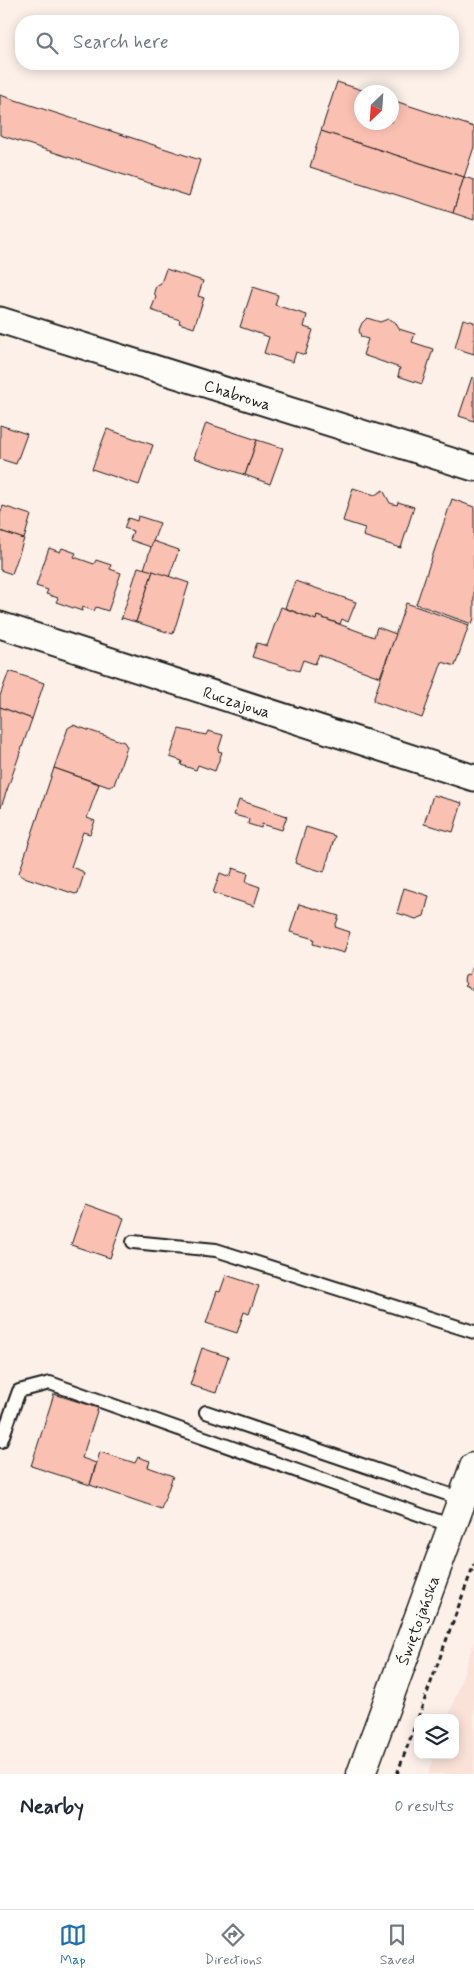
<!DOCTYPE html>
<meta charset="utf-8">
<style>
:root{--surface:#fff;--page:#f2f2f3;--text:#1f2937;--muted:#747a83;--line:#e0e1e3;--accent:#1f6fb2}
body{margin:0;font-family:Mynerve,sans-serif;background:var(--page);color:var(--text)}
.controls{position:absolute;right:15px;bottom:15px;display:grid;overflow:hidden;border-radius:10px;box-shadow:0 2px 12px #0003}
.controls button{width:45px;height:45px;display:grid;place-items:center;padding:0;border:0;border-bottom:1px solid var(--line);background:var(--surface);color:var(--text);font:25px sans-serif}
.compass{position:absolute;left:354px;top:85px;width:45px;height:45px;border-radius:50%;background:var(--surface);box-shadow:0 2px 12px #0003;rotate:205deg}
.list{margin:0;padding:0;list-style:none}
h2{display:flex;justify-content:space-between;align-items:center;height:65px;margin:0;padding:0 20px;font-size:21px}
h2 small{font-size:16px;font-weight:400;color:var(--muted)}
.icon{flex:none;width:28px;height:28px;fill:none;stroke:currentColor;stroke-width:2;stroke-linecap:round;stroke-linejoin:round}
.map{position:relative;flex:none;width:474px;height:1774px;overflow:hidden}
.search{position:absolute;background:var(--surface);box-shadow:0 2px 12px #0003;left:15px;right:15px;top:15px;height:55px;display:flex;align-items:center;gap:12px;box-sizing:border-box;padding:0 18px;border-radius:20px;color:var(--muted);font-size:19px}
.sheet{height:135px;background:var(--surface)}
nav{display:flex;justify-content:space-around;align-items:center;box-sizing:border-box;height:70px;border-top:1px solid var(--line);background:var(--surface);font-size:14px;color:var(--muted)}
nav a{display:grid;justify-items:center;gap:2px}
nav .on{color:var(--accent)}
.map>svg:first-child{display:block}
</style>
<div class="map">
<svg width="474" height="1774" viewBox="0 0 474 1774">
<rect width="100%" height="100%" fill="#fcf0e9"/>
<filter id="ink" filterUnits="userSpaceOnUse"><feTurbulence type="fractalNoise" baseFrequency=".02" numOctaves="2"/><feDisplacementMap in="SourceGraphic" scale="10" xChannelSelector="R" yChannelSelector="G"/><feConvolveMatrix kernelMatrix="1 2 1 2 8 2 1 2 1" color-interpolation-filters="sRGB"/></filter>
<g filter="url(#ink)">
<!-- built -->
<polygon fill="#fbe2d8" points="474,1642 474,1774 428,1774 434,1755 455,1755 455,1718 448,1718"/>
<!-- building -->
<g fill="#fac0b2" stroke="#1c1c1c">
<polygon points="337,82 368,92 362,92 362,122 392,122 392,100 474,127 474,147 464,177 321,131"/>
<polygon points="0,95 200,160 189,196 0,135"/>
<polygon points="321,131 464,177 453,213 310,167"/>
<polygon points="464,177 474,180 474,220 453,213"/>
<polygon points="166,269 203,281 198,296 204,298 194,328 179,323 180,320 151,310 156,297 154,292 156,286 161,283"/>
<polygon points="253,287 278,295 275,305 307,315 304,327 313,330 305,355 296,352 293,362 264,353 269,337 240,327"/>
<polygon points="367,318 380,322 388,319 395,322 399,329 415,334 412,342 433,349 422,384 398,376 400,368 363,355 368,339 361,337 359,330 362,323"/>
<polygon points="463,319 474,322 474,354 455,348"/>
<polygon points="472,377 474,378 474,421 459,416"/>
<polygon points="206,423 257,440 245,475 194,458"/>
<polygon points="0,425 27,434 16,464 0,459"/>
<polygon points="107,429 153,445 139,485 92,469"/>
<polygon points="257,440 283,448 270,484 245,475"/>
<polygon points="353,488 375,495 383,490 390,503 397,505 398,502 414,507 401,548 363,536 365,528 343,521"/>
<polygon points="452,499 474,507 474,618 472,624 416,604"/>
<polygon points="3,506 31,515 24,539 0,531 0,515"/>
<polygon points="138,516 160,523 151,547 130,540 133,531 124,528 128,518 137,521"/>
<polygon points="0,531 24,539 12,574 0,570"/>
<polygon points="153,541 179,550 169,577 144,569"/>
<polygon points="49,548 60,552 62,548 76,553 74,557 94,564 96,560 111,565 110,569 121,573 108,611 96,607 94,611 83,607 82,611 56,602 58,598 46,594 48,590 36,586"/>
<polygon points="138,567 153,571 136,622 122,618 121,620"/>
<polygon points="153,571 189,583 173,634 136,622"/>
<polygon points="295,581 356,602 348,622 342,619 340,624 317,616 316,620 285,608"/>
<polygon points="406,603 469,625 455,666 442,662 422,718 373,701"/>
<polygon points="281,607 316,620 317,616 374,637 377,627 396,634 380,677 319,655 315,664 303,660 299,671 252,657 257,643 267,646"/>
<polygon points="9,671 44,683 32,719 0,707 0,696"/>
<polygon points="0,707 32,719 1,807 0,806"/>
<polygon points="73,725 124,742 127,747 114,785 109,787 54,768 68,728"/>
<polygon points="179,729 206,735 208,731 223,735 218,751 222,752 215,771 198,765 196,770 181,765 182,761 170,757"/>
<polygon points="54,768 99,784 87,818 95,821 90,834 83,832 71,867 82,871 84,874 78,893 75,894 21,876 19,873"/>
<polygon points="433,795 462,803 453,832 424,824"/>
<polygon points="239,800 287,816 282,830 262,824 261,828 248,824 249,819 234,815"/>
<polygon points="306,827 335,836 324,872 295,863"/>
<polygon points="233,868 248,873 246,882 260,887 254,906 213,893 220,873 230,877"/>
<polygon points="404,888 429,896 424,916 416,919 397,913"/>
<polygon points="299,904 339,916 335,927 350,932 344,953 313,944 314,939 290,932"/>
<polygon points="474,961 474,990 464,986 466,984 464,981 465,976 469,974"/>
<polygon points="85,1204 124,1218 110,1258 71,1245"/>
<polygon points="226,1275 259,1286 249,1314 244,1312 237,1333 206,1323 217,1291 220,1292"/>
<polygon points="202,1348 228,1357 216,1393 190,1385"/>
<polygon points="54,1394 98,1408 82,1458 96,1463 90,1485 31,1466"/>
<polygon points="100,1452 135,1463 138,1457 150,1461 148,1467 173,1476 161,1509 90,1485"/>
</g>
<g fill="none" stroke-linecap="round" stroke-linejoin="round">
<!-- lane casing -->
<g stroke="#1c1c1c" stroke-width="16">
<g id="lane">
<polyline points="133,1242 216,1250 474,1332"/>
<polyline points="206,1412 462,1499"/>
<polyline points="1,1441 19,1391 50,1383 452,1526"/>
</g>
</g>
<!-- street casing -->
<g stroke="#1c1c1c" stroke-width="29">
<g id="street">
<path id="s1" d="M 0,320 L 474,468"/>
<path id="s2" d="M 0,625 L 474,778"/>
</g>
</g>
<!-- secondary casing -->
<g stroke="#1c1c1c" stroke-width="31">
<g id="secondary">
<path id="s3" d="M 361,1774 L 474,1467"/>
</g>
</g>
<!-- path -->
<g stroke="#1c1c1c" stroke-width="3" stroke-dasharray="5 4" stroke-linecap="butt">
<polyline points="418,1718 474,1564"/>
<polyline points="397,1774 418,1718"/>
</g>
<!-- lane -->
<use href="#lane" stroke="#fdfcf7" stroke-width="12"/>
<!-- street -->
<use href="#street" stroke="#fdfcf7" stroke-width="25"/>
<!-- secondary -->
<use href="#secondary" stroke="#fdfcf7" stroke-width="28"/>
</g>
</g>
<g text-anchor="middle" stroke-width="4" stroke-linejoin="round" paint-order="stroke">
<!-- street labels -->
<g font-size="16" fill="#1c1c1c" stroke="#fdfcf7">
<text dy="6" stroke="none"><textPath href="#s1" startOffset="249">Chabrowa</textPath></text>
<text dy="6" stroke="none"><textPath href="#s2" startOffset="249">Ruczajowa</textPath></text>
<text dy="6" stroke="none"><textPath href="#s3" startOffset="164">Świętojańska</textPath></text>
</g>
</g>
</svg>
<div class="controls">
<button><svg class="icon" aria-label="layers" viewBox="0 0 24 24"><path d="M12 4l9 5-9 5-9-5zM3 14l9 5 9-5"/></svg></button>
</div>
<svg class="compass" viewBox="-18 -18 36 36"><path d="M0-13l5 13h-10z" fill="#e53935"/><path d="M0 13l5-13h-10z" fill="#747a83"/></svg>
<div class="search"><svg class="icon" aria-label="search" viewBox="0 0 24 24"><circle cx="10" cy="10" r="6"/><path d="M15 15l6 6"/></svg>Search here</div>
</div>
<section class="sheet">
<h2>Nearby<small>0 results</small></h2>
<ul class="list">
</ul>
</section>
<nav>
<a class="on"><svg class="icon" aria-label="map" viewBox="0 0 24 24"><path d="M3 6l6-2 6 2 6-2v14l-6 2-6-2-6 2zM9 4v14M15 6v14"/></svg>Map</a>
<a><svg class="icon" aria-label="directions" viewBox="0 0 24 24"><path d="M12 3l9 9-9 9-9-9zM9 14v-3h6M13 9l2 2-2 2"/></svg>Directions</a>
<a><svg class="icon" aria-label="saved" viewBox="0 0 24 24"><path d="M7 4h10v16l-5-4-5 4z"/></svg>Saved</a>
</nav>
